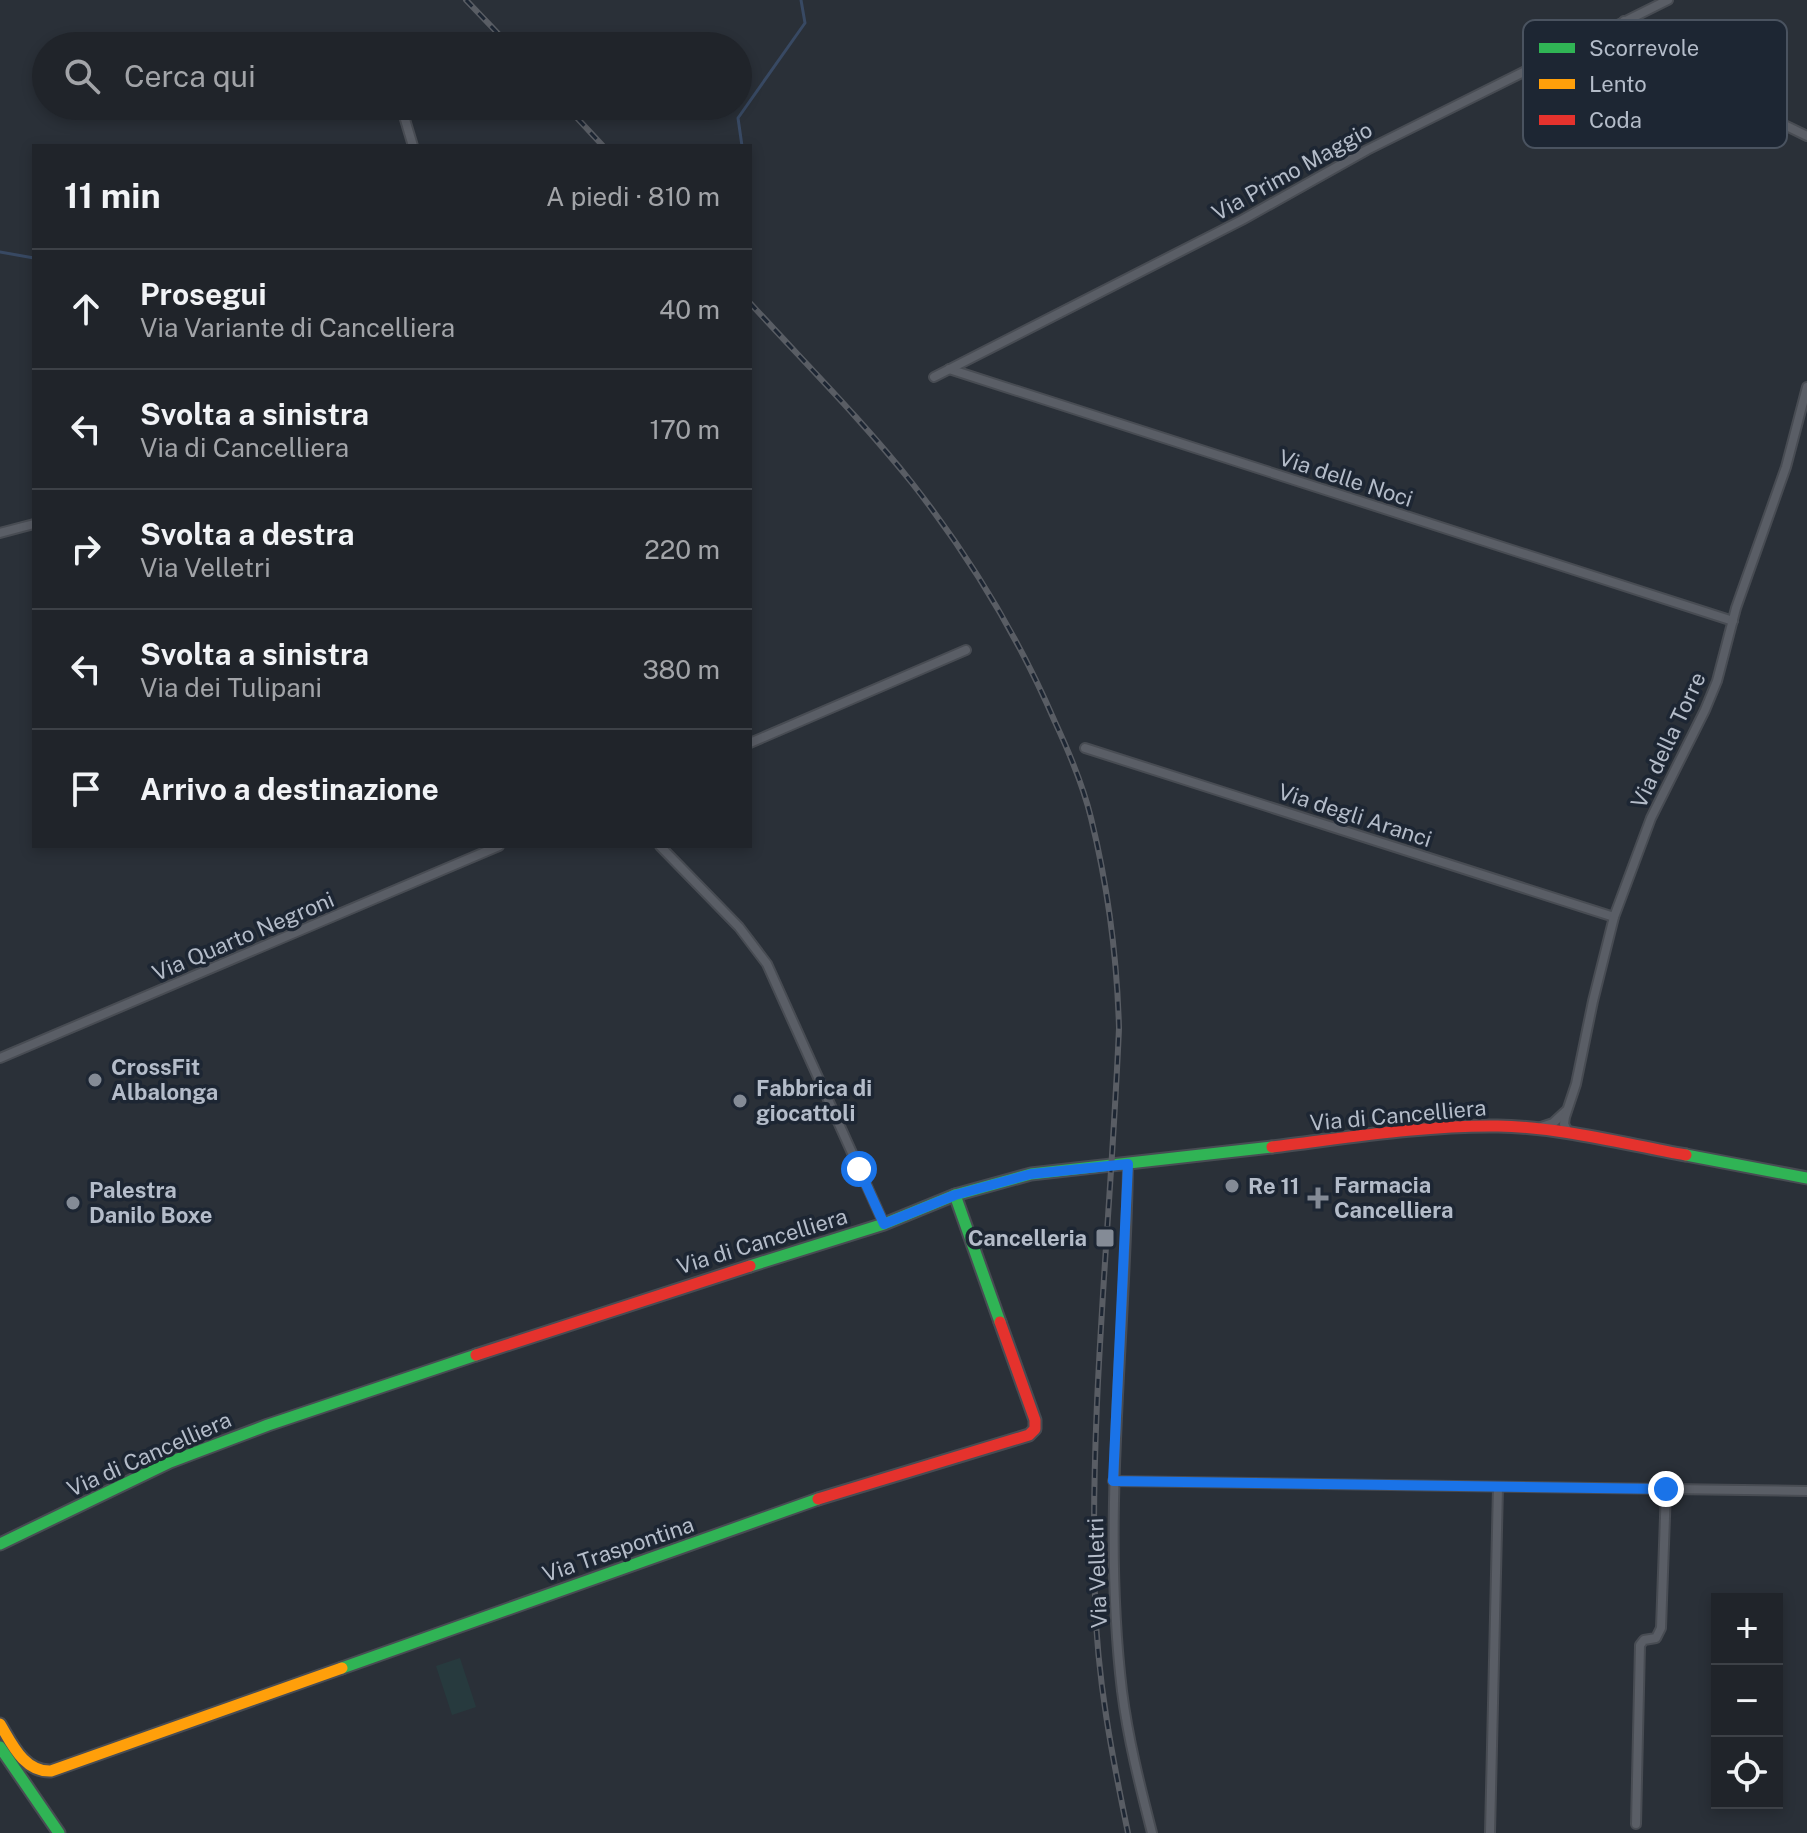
<!DOCTYPE html>
<html lang="it">
<meta charset="utf-8">
<style>
:root{--surface:#20242a;--page:#282c32;--text:#f1f3f6;--muted:#a2a4a8;--line:#3d4147}
body{margin:0;font-family:"Public Sans",sans-serif;background:var(--page);color:var(--text)}
.controls{position:absolute;right:24px;bottom:24px;display:grid;overflow:hidden;border-radius:0px;box-shadow:0 4px 12px #0003}
.controls button{width:72px;height:72px;display:grid;place-items:center;padding:0;border:0;border-bottom:2px solid var(--line);background:var(--surface);color:var(--text);font:40px sans-serif}
.stop{position:absolute;width:24px;height:24px;margin:-18px;border:6px solid #1a73e8;border-radius:50%;background:#fff}
.stop.end{background:#1a73e8;border-color:#fff;box-shadow:0 2px 8px #0008}
.list{margin:0;padding:0;list-style:none}
h2{display:flex;justify-content:space-between;align-items:center;height:104px;margin:0;padding:0 32px;font-size:34px}
h2 small{font-size:26px;font-weight:400;color:var(--muted)}
.list li{display:grid;grid-template-columns:52px 1fr auto;gap:24px;align-items:center;box-sizing:border-box;height:120px;padding:0 32px;border-top:2px solid var(--line)}
.list b{display:block;font-size:30px;white-space:nowrap}
.list p{margin:0;font-size:26px;white-space:nowrap;color:var(--muted)}
.list em{font-size:26px;font-style:normal;color:var(--muted)}
.icon{flex:none;width:44px;height:44px;fill:none;stroke:currentColor;stroke-width:2;stroke-linecap:round;stroke-linejoin:round}
.map{position:relative;flex:none;width:1807px;height:1833px;overflow:hidden}
.search{position:absolute;background:var(--surface);box-shadow:0 4px 12px #0003;left:32px;top:32px;width:720px;height:88px;display:flex;align-items:center;gap:20px;box-sizing:border-box;padding:0 28px;border-radius:44px;color:var(--muted);font-size:30px}
.panel{position:absolute;background:var(--surface);box-shadow:0 4px 12px #0003;left:32px;top:144px;width:720px;height:704px;border-radius:0px}
.map>svg:first-child{display:block}
</style>
<div class="map">
<svg width="1807" height="1833" viewBox="0 0 1807 1833">
<rect width="100%" height="100%" fill="#2a3038"/>
<!-- green -->
<polygon fill="#273a3e" points="460,1658 476,1707 452,1715 436,1666"/>
<g fill="none" stroke-linecap="round" stroke-linejoin="round">
<!-- stream -->
<g stroke="#384963" stroke-width="3">
<polyline points="742,146 738,118 805,23 801,0"/>
<polyline points="0,252 34,258"/>
</g>
<!-- street casing -->
<g stroke="#484c53" stroke-width="12">
<g id="street">
<polyline points="1624,21 1644,50 1669,69 1807,136"/>
<polyline points="401,106 413,146"/>
<polyline points="949,369 1733,621"/>
<polyline points="934,377 1242,220 1367,150 1668,0"/>
<polyline points="0,533 34,524"/>
<polyline points="750,743 966,650"/>
<polyline points="1085,748 1614,917"/>
<polyline points="660,846 739,927 767,964 884,1224"/>
<polyline points="0,1058 499,846"/>
<polyline points="1541,1127 1553,1123 1566,1111"/>
<polyline points="1569,1134 1564,1124 1565,1117 1576,1084 1593,1001 1614,917 1651,818 1705,710 1717,681 1736,608 1786,467 1807,387"/>
<path d="M 1128,1164 C 1126,1340 1101,1515 1122,1691 C 1128,1739 1140,1786 1152,1833"/>
<polyline points="1113,1481 1807,1491"/>
<polyline points="1636,1824 1640,1645 1644,1640 1656,1638 1661,1628 1666,1489"/>
<polyline points="1490,1833 1498,1487"/>
</g>
</g>
<!-- fast casing -->
<g stroke="#484c53" stroke-width="15">
<g id="fast">
<polyline points="1686,1155 1807,1178"/>
<polyline points="955,1195 1000,1322"/>
<polyline points="750,1266 884,1224 955,1195 1031,1174 1272,1147"/>
<polyline points="0,1544 170,1462 268,1425 476,1355"/>
<polyline points="342,1668 818,1499"/>
<polyline points="0,1747 59,1833"/>
</g>
</g>
<!-- slow casing -->
<g stroke="#484c53" stroke-width="15">
<path id="slow" d="M 0,1724 C 12,1744 24,1772 51,1771 L 342,1668"/>
</g>
<!-- jam casing -->
<g stroke="#484c53" stroke-width="15">
<g id="jam">
<path d="M 1272,1147 C 1346,1138 1423,1125 1498,1126 C 1561,1127 1624,1144 1686,1155"/>
<polyline points="476,1355 750,1266"/>
<polyline points="818,1499 1029,1435 1035,1429 1035,1420 1000,1322"/>
</g>
</g>
<!-- street -->
<use href="#street" stroke="#5a5e66" stroke-width="8"/>
<!-- fast -->
<use href="#fast" stroke="#30b455" stroke-width="11"/>
<!-- slow -->
<use href="#slow" stroke="#ff9f0a" stroke-width="11"/>
<!-- jam -->
<use href="#jam" stroke="#e5322d" stroke-width="11"/>
<!-- rail casing -->
<g stroke="#595d64" stroke-width="6">
<g id="rail">
<polyline points="466,0 510,46"/>
<polyline points="566,106 603,146"/>
<path d="M 750,303 C 804,362 862,420 912,483 C 970,557 1018,636 1055,722 C 1069,752 1083,785 1091,818 C 1108,887 1117,957 1119,1028 C 1111,1218 1089,1408 1095,1599 C 1097,1678 1112,1756 1128,1833"/>
</g>
</g>
<!-- rail -->
<use href="#rail" stroke="#1d2633" stroke-width="3" stroke-dasharray="9" stroke-linecap="butt"/>
</g>
<g fill="none" stroke-linecap="round" stroke-linejoin="round">
<!-- route -->
<polyline stroke="#1a73e8" stroke-width="10" points="859,1169 884,1224 955,1195 1031,1174 1128,1164 1113,1481 1666,1489"/>
</g>
<!-- markers -->
<g fill="#848b96" stroke="#1d2633" stroke-width="3">
<circle cx="95" cy="1080" r="8"/>
<circle cx="740" cy="1101" r="8"/>
<circle cx="1232" cy="1186" r="8"/>
<path d="M1314 1186h8v8h8v8h-8v8h-8v-8h-8v-8h8z"/>
<circle cx="73" cy="1203" r="8"/>
<rect x="1095" y="1228" width="20" height="20" rx="4"/>
</g>
<g text-anchor="middle" stroke-width="7" stroke-linejoin="round" paint-order="stroke">
<!-- street labels -->
<g font-size="22" fill="#b4bcc9" stroke="#1d2633">
<text transform="translate(1292 171) rotate(-29)" y="8">Via Primo Maggio</text>
<text transform="translate(1346 478) rotate(18)" y="8">Via delle Noci</text>
<text transform="translate(1668 740) rotate(-65)" y="8">Via della Torre</text>
<text transform="translate(1355 815) rotate(18)" y="8">Via degli Aranci</text>
<text transform="translate(243 936) rotate(-23)" y="8">Via Quarto Negroni</text>
<text transform="translate(1398 1115) rotate(-5)" y="8">Via di Cancelliera</text>
<text transform="translate(762 1241) rotate(-17)" y="8">Via di Cancelliera</text>
<text transform="translate(149 1454) rotate(-24)" y="8">Via di Cancelliera</text>
<text transform="translate(618 1549) rotate(-19)" y="8">Via Traspontina</text>
<text transform="translate(1097 1573) rotate(-92)" y="8">Via Velletri</text>
</g>
<!-- poi labels -->
<g font-size="22" font-weight="bold" fill="#b4bcc9" stroke="#1d2633" text-anchor="start">
<text x="111" y="1075">CrossFit<tspan x="111" dy="25">Albalonga</tspan></text>
<text x="756" y="1096">Fabbrica di<tspan x="756" dy="25">giocattoli</tspan></text>
<text x="1334" y="1193">Farmacia<tspan x="1334" dy="25">Cancelliera</tspan></text>
<text x="1248" y="1194">Re 11</text>
<text x="89" y="1198">Palestra<tspan x="89" dy="25">Danilo Boxe</tspan></text>
<text x="1087" y="1246" text-anchor="end">Cancelleria</text>
</g>
</g>
<!-- legend -->
<rect x="1523" y="20" width="264" height="128" rx="12" fill="#1d2633" stroke="#4a5360" stroke-width="2"/>
<rect x="1539" y="43" width="36" height="10" fill="#30b455"/>
<rect x="1539" y="79" width="36" height="10" fill="#ff9f0a"/>
<rect x="1539" y="115" width="36" height="10" fill="#e5322d"/>
<g font-size="22" fill="#b4bcc9">
<text x="1589" y="56">Scorrevole</text>
<text x="1589" y="92">Lento</text>
<text x="1589" y="128">Coda</text>
</g>
</svg>
<div class="controls">
<button>+</button>
<button>−</button>
<button><svg class="icon" aria-label="locate" viewBox="0 0 24 24"><circle cx="12" cy="12" r="6"/><path d="M12 2v4M12 18v4M2 12h4M18 12h4"/></svg></button>
</div>
<div class="stop" style="left:859px;top:1169px"></div>
<div class="stop end" style="left:1666px;top:1489px"></div>
<div class="search"><svg class="icon" aria-label="search" viewBox="0 0 24 24"><circle cx="10" cy="10" r="6"/><path d="M15 15l6 6"/></svg>Cerca qui</div>
<section class="panel">
<h2>11 min<small>A piedi · 810 m</small></h2>
<ul class="list">
<li><svg class="icon" aria-label="ahead" viewBox="0 0 24 24"><path d="M12 20V5M6 11l6-6 6 6"/></svg><div><b>Prosegui</b><p>Via Variante di Cancelliera</p></div><em>40 m</em></li>
<li><svg class="icon" aria-label="left" viewBox="0 0 24 24"><path d="M17 20v-9H6M10 6l-5 5 5 5"/></svg><div><b>Svolta a sinistra</b><p>Via di Cancelliera</p></div><em>170 m</em></li>
<li><svg class="icon" aria-label="right" viewBox="0 0 24 24"><path d="M7 20v-9h11M14 6l5 5-5 5"/></svg><div><b>Svolta a destra</b><p>Via Velletri</p></div><em>220 m</em></li>
<li><svg class="icon" aria-label="left" viewBox="0 0 24 24"><path d="M17 20v-9H6M10 6l-5 5 5 5"/></svg><div><b>Svolta a sinistra</b><p>Via dei Tulipani</p></div><em>380 m</em></li>
<li><svg class="icon" aria-label="arrive" viewBox="0 0 24 24"><path d="M6 21V4h12l-3 4 3 4H6"/></svg><div><b>Arrivo a destinazione</b></div></li>
</ul>
</section>
</div>
